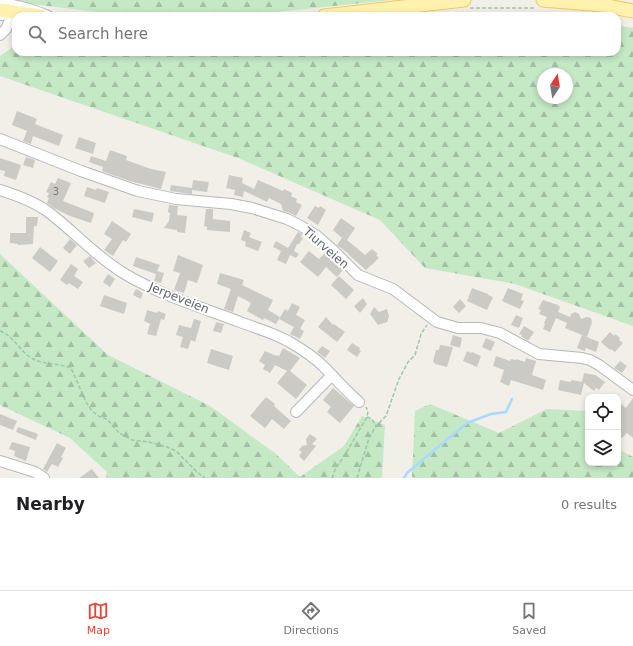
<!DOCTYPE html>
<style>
:root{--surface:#fff;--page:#f2f2f2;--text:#202124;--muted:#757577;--line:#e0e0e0;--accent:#ea4335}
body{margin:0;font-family:"DejaVu Sans",sans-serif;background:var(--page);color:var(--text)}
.controls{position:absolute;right:12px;bottom:12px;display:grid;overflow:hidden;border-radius:8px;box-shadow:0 2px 6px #0003}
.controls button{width:36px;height:36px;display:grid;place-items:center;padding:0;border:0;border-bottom:1px solid var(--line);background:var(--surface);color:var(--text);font:20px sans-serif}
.compass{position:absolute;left:537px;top:68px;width:36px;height:36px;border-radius:50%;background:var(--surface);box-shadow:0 2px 6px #0003;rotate:12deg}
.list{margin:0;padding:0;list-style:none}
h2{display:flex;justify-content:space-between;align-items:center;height:52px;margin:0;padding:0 16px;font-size:17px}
h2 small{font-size:13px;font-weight:400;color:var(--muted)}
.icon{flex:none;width:22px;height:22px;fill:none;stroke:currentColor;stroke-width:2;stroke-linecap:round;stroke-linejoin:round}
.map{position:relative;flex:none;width:633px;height:478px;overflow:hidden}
.search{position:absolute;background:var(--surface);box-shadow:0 2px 6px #0003;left:12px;right:12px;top:12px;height:44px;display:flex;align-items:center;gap:10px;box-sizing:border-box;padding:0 14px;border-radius:12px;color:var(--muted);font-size:15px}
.sheet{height:112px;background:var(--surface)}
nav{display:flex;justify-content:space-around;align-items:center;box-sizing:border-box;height:56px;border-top:1px solid var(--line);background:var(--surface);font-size:11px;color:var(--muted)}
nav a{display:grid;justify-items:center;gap:2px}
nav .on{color:var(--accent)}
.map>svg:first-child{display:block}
</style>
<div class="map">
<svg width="633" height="478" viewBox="0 0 633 478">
<defs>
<pattern id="forest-firs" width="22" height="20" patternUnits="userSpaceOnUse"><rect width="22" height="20" fill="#c5e8c5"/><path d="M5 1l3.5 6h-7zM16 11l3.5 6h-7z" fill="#a3c0a4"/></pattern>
</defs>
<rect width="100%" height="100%" fill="#f1efe8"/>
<!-- forest -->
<g fill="url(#forest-firs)" fill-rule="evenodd">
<polygon points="0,0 391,0 238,16 129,16"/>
<polygon points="518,13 544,16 482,16"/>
<path d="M 617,26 L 633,28 L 633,326 L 515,284 L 425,268 L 380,220 L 238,158 L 0,76 L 0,56 L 16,45 L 16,52 L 617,52 ZM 543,74 L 567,74 L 567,98 L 543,98 Z"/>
<polygon points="0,254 108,355 210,406 276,454 300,477 344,446 362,416 385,425 382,478 106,478 107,472 70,438 0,405"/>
<polygon points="430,404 499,433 547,409 588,411 588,463 618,463 618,449 633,457 633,478 412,478 415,411"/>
</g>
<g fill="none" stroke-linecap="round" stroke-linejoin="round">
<!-- stream -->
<polyline stroke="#aadaff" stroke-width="2.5" points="404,478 407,473 467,423 491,414 506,412 512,399"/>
</g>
<!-- building -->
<g fill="#cccac5">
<polygon points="17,111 37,119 35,124 63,135 59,146 33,136 31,144 23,141 27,131 12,125"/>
<polygon points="79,137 96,143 93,154 75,148"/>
<polygon points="110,150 127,156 126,160 151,169 166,172 161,189 130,181 102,171 103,167 89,162 91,156 106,161"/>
<polygon points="26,157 35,160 33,168 23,165"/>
<polygon points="0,158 21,165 16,180 4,176 5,171 0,170"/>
<polygon points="229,175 243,178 242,183 254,189 258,180 283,191 284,189 292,193 291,196 297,199 296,202 302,205 296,216 288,212 283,211 281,204 269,198 267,202 244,191 243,197 234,195 235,190 226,188"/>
<polygon points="58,178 71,183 63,201 94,213 91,223 70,216 54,208 47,203 49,198 47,197 49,193 46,192 51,182 55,184"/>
<polygon points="193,180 209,182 207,192 192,190 192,194 170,191 171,185 192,188"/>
<polygon points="87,187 96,190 97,188 109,192 105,203 84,196"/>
<polygon points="169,205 178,206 177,215 187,216 185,233 177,232 177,230 164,228 169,221 170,213 168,212"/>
<polygon points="315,206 319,208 320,206 326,210 318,225 307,218"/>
<polygon points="134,209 154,213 152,222 132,217"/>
<polygon points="206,209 213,209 213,219 230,221 230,232 207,230 207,227 204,226"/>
<polygon points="26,217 38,217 37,226 34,226 33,244 18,245 18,244 10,243 10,233 26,233"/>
<polygon points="341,218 355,228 347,240 365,255 372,249 378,254 376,255 379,258 366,270 348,254 349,254 337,245 342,238 333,230"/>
<polygon points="112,221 131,234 126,242 123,240 113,256 104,250 112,239 104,234"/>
<polygon points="244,230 251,233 249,237 262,242 258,251 245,246 246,242 241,240"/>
<polygon points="298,232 302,234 301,237 303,238 299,244 297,244 294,251 299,254 296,258 290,255 286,264 277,260 281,251 273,247 276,241 288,248"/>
<polygon points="70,239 77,245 70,254 63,248"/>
<polygon points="40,247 58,261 50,272 32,258"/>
<polygon points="309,251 319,259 325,253 343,270 337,277 326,267 318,277 300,262"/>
<polygon points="178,255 203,265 197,283 188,280 184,293 174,290 180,273 173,271"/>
<polygon points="90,256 96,263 89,268 83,261"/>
<polygon points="136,257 160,265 157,271 164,273 161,283 154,281 156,274 133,266"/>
<polygon points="71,264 78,269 74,276 83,282 78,289 69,283 67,285 60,280"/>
<polygon points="220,273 244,280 242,285 273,300 268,310 280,317 276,324 264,318 263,320 247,311 251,303 238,296 233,312 224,309 231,289 217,284"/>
<polygon points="108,274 115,279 110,287 103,282"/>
<polygon points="339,276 354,290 346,299 331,285"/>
<polygon points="472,288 488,294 488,295 493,297 487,310 467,301"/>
<polygon points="508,288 523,294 521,300 524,301 520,309 502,301"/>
<polygon points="136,289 143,293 141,299 133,295"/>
<polygon points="104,295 127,303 124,314 100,306"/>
<polygon points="363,298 367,304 360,313 354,306"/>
<polygon points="460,299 466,306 459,313 453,307"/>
<polygon points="543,300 558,305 560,307 558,312 570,317 571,314 575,312 579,314 581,319 587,317 591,318 592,322 587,337 565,328 567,323 556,318 550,332 543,329 545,324 544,323 547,317 539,314 541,310 538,309"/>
<polygon points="292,303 300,307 296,315 305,320 300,329 304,331 300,339 290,334 294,327 279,319 285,309 288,311"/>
<polygon points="374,307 379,312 387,309 389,316 387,322 378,325 370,314"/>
<polygon points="147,310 157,313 158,311 166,314 164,320 161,319 156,336 147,334 150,324 144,321"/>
<polygon points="516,315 523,318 519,328 511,325"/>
<polygon points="326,317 333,325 334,324 345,332 337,342 318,327"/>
<polygon points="194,319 201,321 195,342 191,340 188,349 180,347 183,337 176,335 179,325 191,328"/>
<polygon points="216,322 224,324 221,333 213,331"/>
<polygon points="524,326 534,332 528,341 521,336 522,335 519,334"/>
<polygon points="610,332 614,336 615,334 620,338 619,340 623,343 615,352 611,349 610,350 601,342"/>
<polygon points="453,335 462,338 460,348 450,345"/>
<polygon points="582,335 599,342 596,352 586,348 585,351 577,348"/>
<polygon points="486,338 495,342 491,351 482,347"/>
<polygon points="352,343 360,348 359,350 361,351 357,357 347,350"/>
<polygon points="440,345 453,347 447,367 435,364 435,363 433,362 436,350 439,350"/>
<polygon points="322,346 330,351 325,358 317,352"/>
<polygon points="283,348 300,358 290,371 307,385 296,399 277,383 287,371 275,365 270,373 263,369 265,365 259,361 265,351 276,356 276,355 279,356"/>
<polygon points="211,349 233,356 229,370 207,363"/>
<polygon points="467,351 471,353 472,352 481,356 477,367 463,361"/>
<polygon points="496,356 510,361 511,359 516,360 516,359 525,362 526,358 536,361 532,375 546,380 543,390 511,380 509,386 500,382 504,370 493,366"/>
<polygon points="620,361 627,366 622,373 614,368"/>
<polygon points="584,373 595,375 605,382 599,390 596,388 594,391 584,383 581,395 558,390 560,380 571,382 571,380 583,382 582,382"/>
<polygon points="333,388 354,406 340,423 327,412 331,407 323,400"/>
<polygon points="266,397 275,404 274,406 291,421 284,429 272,419 265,428 250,416"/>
<polygon points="633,398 633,438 627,433 622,438 618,435 618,402 626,408"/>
<polygon points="0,414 17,421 13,430 0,425"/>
<polygon points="18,427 38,434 36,440 16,432"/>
<polygon points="310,434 317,439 312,444 316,446 304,461 299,456 302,452 299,450 302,446 307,445 306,439"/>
<polygon points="12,442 30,447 26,461 14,456 15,451 9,449"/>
<polygon points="57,443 66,448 61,457 63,458 58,467 52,464 47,472 43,469"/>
<polygon points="92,469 99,478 79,478"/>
</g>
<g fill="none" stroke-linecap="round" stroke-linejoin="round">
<!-- minor casing -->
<g stroke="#b5b8bc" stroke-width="12">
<g id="minor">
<path d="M 0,3 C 17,5 32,9 48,16"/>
<polyline points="0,35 6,29 10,20 7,11 2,15"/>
<polyline points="0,139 81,171 138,191 176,199 231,204 252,208 287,219 301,226 317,236 333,250 358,275 393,289 437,322 458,328 481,328 500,333 539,354 582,358 590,360 599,365 633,390"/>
<path d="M 0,190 C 16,195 33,201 47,211 C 74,231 96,257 125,274 C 158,294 203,308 240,322 C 256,328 273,333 288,341 C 300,348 313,356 323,366 C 335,378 346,391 359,402"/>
<polyline points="296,412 332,375"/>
<polyline points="0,461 35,472 44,478"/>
</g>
</g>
<!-- major casing -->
<g stroke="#f2c960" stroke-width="15">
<g id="major">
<polyline points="543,0 602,5 633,11"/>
<polyline points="0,10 40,16"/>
<polyline points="324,16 464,0"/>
</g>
</g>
<!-- path -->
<g stroke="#9cc7a9" stroke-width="1.5" stroke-dasharray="4 2" stroke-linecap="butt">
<polyline points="470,8 536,8"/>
<path d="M 0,331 C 14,336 20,352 33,359 C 45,365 59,363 71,368 L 86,402 L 92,411 L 100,417 L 107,419 L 119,433 L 132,440 L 149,442 L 167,447 L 176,451 L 197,472 L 205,478"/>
<polyline points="367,417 372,419 376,426"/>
<polyline points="332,478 335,470 349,448 367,417 368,411 366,407"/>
<polyline points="357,478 369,438 376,426 386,416 399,379 408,362 415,355 421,334 427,325"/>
</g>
<!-- minor -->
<use href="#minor" stroke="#fff" stroke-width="10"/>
<!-- major -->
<use href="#major" stroke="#fff2af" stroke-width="13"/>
</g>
<g text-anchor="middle" stroke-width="4" stroke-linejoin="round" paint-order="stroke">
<!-- number labels -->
<g font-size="10" fill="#7a7d7f">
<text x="56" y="195">3</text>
</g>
<!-- street labels -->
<g font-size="12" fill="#5f6368" stroke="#fff">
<text transform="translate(326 248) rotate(41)" y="4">Tiurveien</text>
<text transform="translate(179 298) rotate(22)" y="4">Jerpeveien</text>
</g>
</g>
</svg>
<div class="controls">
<button><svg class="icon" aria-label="locate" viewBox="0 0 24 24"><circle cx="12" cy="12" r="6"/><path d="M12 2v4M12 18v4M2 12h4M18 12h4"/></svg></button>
<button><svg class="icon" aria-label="layers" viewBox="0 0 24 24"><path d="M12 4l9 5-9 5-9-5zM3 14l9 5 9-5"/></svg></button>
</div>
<svg class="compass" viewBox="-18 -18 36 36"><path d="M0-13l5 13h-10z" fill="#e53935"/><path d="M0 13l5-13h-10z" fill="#757577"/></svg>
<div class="search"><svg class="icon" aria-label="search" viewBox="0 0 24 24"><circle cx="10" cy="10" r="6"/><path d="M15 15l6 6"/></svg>Search here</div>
</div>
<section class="sheet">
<h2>Nearby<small>0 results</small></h2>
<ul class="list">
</ul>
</section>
<nav>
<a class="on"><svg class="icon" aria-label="map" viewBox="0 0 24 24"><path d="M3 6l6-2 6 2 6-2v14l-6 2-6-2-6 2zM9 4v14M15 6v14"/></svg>Map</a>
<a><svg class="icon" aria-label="directions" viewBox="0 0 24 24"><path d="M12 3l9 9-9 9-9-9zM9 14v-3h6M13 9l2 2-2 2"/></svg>Directions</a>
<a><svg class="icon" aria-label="saved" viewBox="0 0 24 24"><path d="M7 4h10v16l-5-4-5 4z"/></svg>Saved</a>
</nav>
